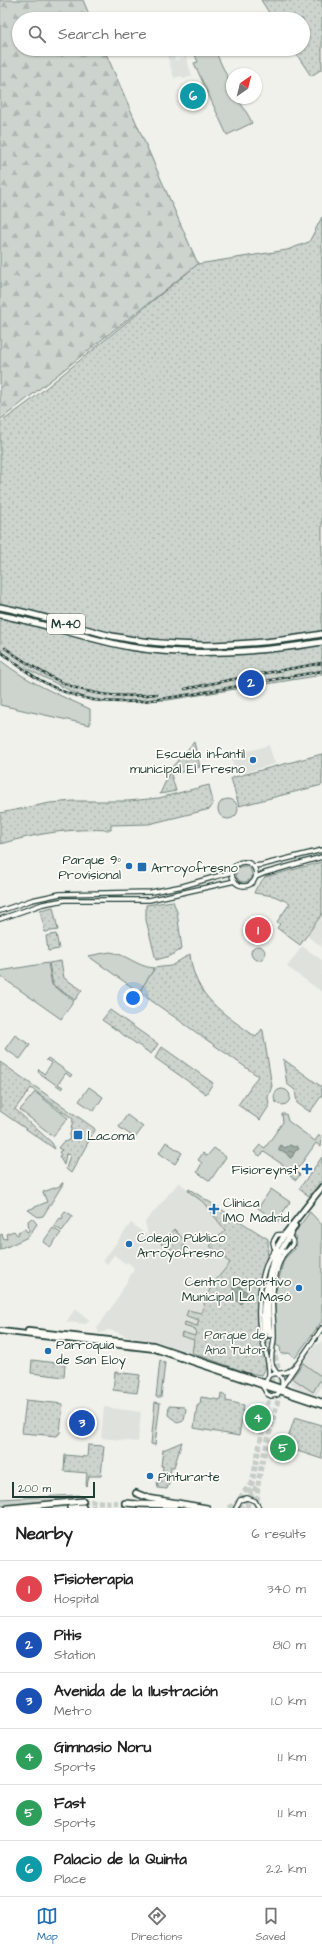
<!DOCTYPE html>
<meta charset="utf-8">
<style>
:root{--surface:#fff;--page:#f2f2f2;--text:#222;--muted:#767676;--line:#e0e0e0;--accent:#1f6fb2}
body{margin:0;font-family:"Architects Daughter",sans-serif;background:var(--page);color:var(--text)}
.compass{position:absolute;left:226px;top:68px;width:36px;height:36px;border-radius:50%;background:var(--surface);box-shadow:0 1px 3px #0004;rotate:35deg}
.scale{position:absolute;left:12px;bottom:10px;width:83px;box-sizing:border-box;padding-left:4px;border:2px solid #1f3d34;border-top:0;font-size:11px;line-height:14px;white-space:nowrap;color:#1f3d34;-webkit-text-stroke:3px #fdfcf7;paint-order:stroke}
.you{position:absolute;left:133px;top:998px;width:14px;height:14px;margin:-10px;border:3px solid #fff;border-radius:50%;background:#1a73e8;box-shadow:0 0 0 6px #1a73e833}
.badge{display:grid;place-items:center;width:26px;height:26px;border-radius:50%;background:var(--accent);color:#fff;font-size:13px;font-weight:700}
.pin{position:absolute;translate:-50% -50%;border:2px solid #fff;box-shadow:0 1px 4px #0006}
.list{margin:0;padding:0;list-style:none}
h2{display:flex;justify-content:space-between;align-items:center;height:52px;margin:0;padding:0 16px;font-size:17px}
h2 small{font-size:13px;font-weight:400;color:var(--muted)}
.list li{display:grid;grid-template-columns:26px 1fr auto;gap:12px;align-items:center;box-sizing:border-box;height:56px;padding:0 16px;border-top:1px solid var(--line)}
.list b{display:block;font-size:15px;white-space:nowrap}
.list p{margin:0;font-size:13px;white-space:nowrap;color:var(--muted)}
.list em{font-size:13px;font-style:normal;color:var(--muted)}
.icon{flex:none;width:22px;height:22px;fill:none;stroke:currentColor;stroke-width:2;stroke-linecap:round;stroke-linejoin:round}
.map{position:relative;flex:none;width:322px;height:1508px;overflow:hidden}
.search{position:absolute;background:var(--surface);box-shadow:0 1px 3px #0004;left:12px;right:12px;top:12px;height:44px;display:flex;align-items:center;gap:10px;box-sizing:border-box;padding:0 14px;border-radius:22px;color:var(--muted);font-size:15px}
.sheet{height:388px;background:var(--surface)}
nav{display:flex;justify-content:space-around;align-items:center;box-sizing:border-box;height:56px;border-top:1px solid var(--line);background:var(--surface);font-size:11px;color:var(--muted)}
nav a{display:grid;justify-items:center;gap:2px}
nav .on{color:var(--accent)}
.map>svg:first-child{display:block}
</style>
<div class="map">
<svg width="322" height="1508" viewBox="0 0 322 1508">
<defs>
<pattern id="forest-firs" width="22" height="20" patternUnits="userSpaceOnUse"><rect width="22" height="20" fill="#cdd3cd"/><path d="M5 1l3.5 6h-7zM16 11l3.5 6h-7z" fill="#b0b6b1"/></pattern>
<pattern id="park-dots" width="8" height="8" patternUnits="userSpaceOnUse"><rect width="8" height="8" fill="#cdd3cd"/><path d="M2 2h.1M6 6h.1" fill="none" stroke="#b0b6b1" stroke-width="1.8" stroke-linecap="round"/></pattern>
<pattern id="water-ripples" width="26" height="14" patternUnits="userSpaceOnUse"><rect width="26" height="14" fill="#9faca4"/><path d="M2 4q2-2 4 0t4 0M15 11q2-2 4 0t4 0" fill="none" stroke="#818d86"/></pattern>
</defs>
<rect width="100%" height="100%" fill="#f0f1eb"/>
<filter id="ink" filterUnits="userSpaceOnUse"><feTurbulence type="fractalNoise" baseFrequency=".025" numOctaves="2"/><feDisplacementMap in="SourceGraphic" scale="8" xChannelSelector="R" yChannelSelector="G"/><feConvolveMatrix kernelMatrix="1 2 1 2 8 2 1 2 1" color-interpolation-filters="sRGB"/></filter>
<g filter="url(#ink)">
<!-- built -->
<g fill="#dfe2dc">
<polygon points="165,49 172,49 175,60 186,57 192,76 183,79 182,76 174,78"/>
<polygon points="269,745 275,764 236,775 231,756"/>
<polygon points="322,914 322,947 307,936"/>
<polygon points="302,946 322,960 322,992 287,967"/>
<polygon points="179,1182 203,1202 225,1230 230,1263 211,1286 212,1346 198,1355 153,1341 127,1337 117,1332 108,1330 99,1334 97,1328 116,1301 134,1269 132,1266 127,1262 126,1264 114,1255 107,1264 103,1261 131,1223 148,1236 145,1222"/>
<polygon points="75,1309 90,1320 86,1324 66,1322"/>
<polygon points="322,1341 322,1386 316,1396 297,1389 291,1383 292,1378 313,1347"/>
<polygon points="104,1407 141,1412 138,1442 101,1438"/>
</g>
<!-- green -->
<g fill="#cdd3cd" stroke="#768880">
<path d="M 209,49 L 212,54 L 215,53 L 217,55 L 232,87 L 232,98 L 238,98 C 242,107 248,113 252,123 L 227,135 L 194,63 L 198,62 L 195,55 L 197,50 Z"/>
<path d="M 0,660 C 27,682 59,695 90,709 L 90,725 L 0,705 Z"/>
<circle cx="228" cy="809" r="10"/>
<circle cx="244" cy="874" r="8"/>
<circle cx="258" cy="953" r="7"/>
<path d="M 110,952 C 126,954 136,966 153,968 L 153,971 L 139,992 L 88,956 Z"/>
<polygon points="48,963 52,985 74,1001 61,1019 0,976 0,971"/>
<polygon points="15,1035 30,1045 20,1059 5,1049"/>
<polygon points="48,1058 72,1075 70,1077 66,1073 58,1084 63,1087 62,1089 38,1072 39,1069 44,1074 52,1063 46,1060"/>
<polygon points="89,1087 103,1097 94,1111 79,1101"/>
<circle cx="282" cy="1097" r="8"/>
<polygon points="35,1092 68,1118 53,1136 20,1110"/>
<polygon points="282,1114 286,1114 288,1121 315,1141 319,1135 322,1137 321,1147 316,1143 296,1171 300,1175 296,1180 290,1176 292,1171 264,1152 260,1156 254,1152 260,1145 265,1148 283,1122"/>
<polygon points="127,1115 143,1127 135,1138 119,1127"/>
<polygon points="166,1142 182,1153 175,1164 159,1153"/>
<polygon points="214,1148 226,1157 210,1181 197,1172 202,1163 198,1160 203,1153 207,1156"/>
<polygon points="62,1183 63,1183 63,1184 43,1216 38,1217 28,1210 47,1202 43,1192 60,1186"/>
<polygon points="271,1189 290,1202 279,1218 279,1221 273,1222 273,1219 258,1208"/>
<polygon points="65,1211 73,1216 62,1231 54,1226 60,1218 62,1219 63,1217 62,1215"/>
<polygon points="310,1212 322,1225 322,1321 295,1358 289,1353 281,1354 280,1347 276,1345 275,1294 283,1263 285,1258 295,1249 297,1244 294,1233"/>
<polygon points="32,1218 37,1224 28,1237 0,1250 0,1235 2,1234 4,1239 7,1238 6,1234 14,1231 17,1235 19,1234 18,1232 25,1229 27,1232 29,1231 28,1221"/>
<polygon points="53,1228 61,1233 50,1247 43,1242"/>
<polygon points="160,1360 165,1363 161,1397 156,1397"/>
<polygon points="303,1363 322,1377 313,1392 292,1378"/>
<polygon points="155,1402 160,1403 155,1445 151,1444"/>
<polygon points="78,1495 86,1498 0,1506 0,1499"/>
</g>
<!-- forest -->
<polygon fill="url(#forest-firs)" stroke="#768880" points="0,0 83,0 91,19 19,19 19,49 104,49 198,264 0,420"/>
<!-- park -->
<g fill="url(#park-dots)" stroke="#768880">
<polygon points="261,0 322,0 322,69 311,76 293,49 303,49 303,19 273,19"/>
<polygon points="322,217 322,675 168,700 91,701 13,662 0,652 0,423 30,401 198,264 287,250 309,242"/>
<polygon points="194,742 200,767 174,774 172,767"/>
<polygon points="322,754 322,785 239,806 231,778"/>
<polygon points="170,771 176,791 160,794"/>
<path d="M 209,785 L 213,803 L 210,809 L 149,824 L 111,825 L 111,830 C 72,828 38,833 0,844 L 0,813 L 50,803 L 74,801 L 128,801 L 159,798 Z"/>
<polygon points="322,862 322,914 300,945 277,928 280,924 277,922 290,903 274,896 254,893 256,888 265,877"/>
<polygon points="173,901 177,912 182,949 170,956 156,960 146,920 146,905"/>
<polygon points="53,907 58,930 45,932 40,910"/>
<polygon points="56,934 59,949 48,951 46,936"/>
<path d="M 190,954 C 194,997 224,1014 256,1037 L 262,1029 L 263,1031 L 272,1086 L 268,1097 L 269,1106 L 260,1120 L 238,1105 L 258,1076 L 139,992 L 153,971 L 153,968 L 171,966 Z"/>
<polygon points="61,961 64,978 82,990 75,1000 53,985 49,963"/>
<polygon points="110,1010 158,1044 151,1054 102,1020"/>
<polygon points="162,1047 213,1083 206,1094 155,1058"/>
<polygon points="283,1059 322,1087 322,1095 310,1112 297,1103 295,1090 287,1084"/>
<polygon points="0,1062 94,1128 95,1130 71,1173 66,1169 70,1155 66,1154 64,1165 59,1156 61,1155 59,1152 62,1150 58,1148 62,1143 69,1140 73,1119 31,1088 15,1109 52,1143 55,1149 0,1111"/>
<polygon points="322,1157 322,1180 309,1196 299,1189"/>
<path d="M 189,1189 L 268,1239 C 270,1256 262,1268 259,1284 C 256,1299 256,1316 257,1331 C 259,1346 272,1360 262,1375 L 248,1373 L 192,1353 L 194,1340 L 181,1336 L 182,1332 L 195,1336 L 196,1330 L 184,1326 L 185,1322 L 197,1326 L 199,1320 L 186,1316 L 188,1310 L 201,1313 L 211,1286 L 230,1263 L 210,1246 L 225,1230 L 203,1202 L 188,1191 Z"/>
<polygon points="174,1229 186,1242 181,1253 161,1244"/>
<polygon points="32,1360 65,1364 64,1377 31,1373"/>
<polygon points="115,1372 140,1375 137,1393 113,1390"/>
<polygon points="221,1394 226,1396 226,1401 244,1405 239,1436 194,1428 197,1406 200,1404 201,1397 220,1400"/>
<polygon points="26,1400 63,1404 60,1433 57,1436 22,1433"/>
<polygon points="169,1406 184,1407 186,1409 184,1420 177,1422 168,1415"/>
<polygon points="295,1417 322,1425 322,1459 285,1447"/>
<polygon points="182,1442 174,1467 171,1467 170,1481 167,1489 158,1488 157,1482 161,1482 163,1466 161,1466 163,1450"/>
<polygon points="88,1445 104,1446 101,1476 89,1476 87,1486 86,1485 87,1473 64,1471 65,1455 87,1457"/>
</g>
<!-- water -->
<g fill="url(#water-ripples)" stroke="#6c8077">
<polygon points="281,1145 285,1148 290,1145 294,1147 297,1146 299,1149 295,1151 292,1157 290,1158 285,1152 279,1151 279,1148"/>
<polygon points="232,1281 247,1292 241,1304 234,1298"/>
</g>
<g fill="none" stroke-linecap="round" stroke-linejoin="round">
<!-- highway-tunnel -->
<g stroke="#c6cdc6" stroke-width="5" stroke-dasharray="5 2.5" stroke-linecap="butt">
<polyline points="83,1501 125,1503"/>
<polyline points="83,1507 114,1508"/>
<polyline points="229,1508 236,1504 249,1485"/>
<polyline points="239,1508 252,1494 258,1484"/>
<polyline points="247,1508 272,1383 271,1368 265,1336"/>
<path d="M 259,1508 C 251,1481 277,1418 280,1387 C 281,1373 273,1350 270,1335"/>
</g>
<!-- minor casing -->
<g stroke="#1f3d34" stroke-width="6">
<g id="minor">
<circle cx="244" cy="874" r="12"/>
<polyline points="254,866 262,865 322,850"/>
<polyline points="256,877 265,873 322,857"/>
<polyline points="0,911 32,900 60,894 151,892 183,886 232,872"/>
<polyline points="0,919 43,904 65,900 149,900 235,881"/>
<path d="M 287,1251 L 280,1252 L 274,1247 L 273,1242 L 277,1235 L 285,1234 C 302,1243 286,1249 282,1257 C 279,1263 277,1269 276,1275 C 269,1299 274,1313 274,1336 C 274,1346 270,1354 272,1364 C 274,1371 278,1374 282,1379 L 282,1388 L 277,1395 L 271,1396 L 267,1394 L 263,1387 L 269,1375 C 281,1371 285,1377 296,1365"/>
<path d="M 269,1375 C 270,1358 262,1345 260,1329 C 257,1309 260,1266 275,1250"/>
<polyline points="283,1385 322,1328"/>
<polyline points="236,1508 240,1500 247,1498 255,1501 259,1508"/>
</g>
</g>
<!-- major casing -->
<g stroke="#1f3d34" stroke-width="8">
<g id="major">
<polyline points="276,1249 285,1234 322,1187"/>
<polyline points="280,1252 295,1226"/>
<polyline points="0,1331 155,1349 322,1405"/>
<polyline points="28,1331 153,1345 322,1402"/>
</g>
</g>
<!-- highway casing -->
<g stroke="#1f3d34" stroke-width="8">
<g id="highway">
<path d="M 0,607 C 38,614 75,627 112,636 C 178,650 256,646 322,634"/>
<path d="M 0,615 C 44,623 86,639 130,647 C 189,657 264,652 322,642"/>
<path d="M 270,1335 C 266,1306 267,1279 280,1252"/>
<path d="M 265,1336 C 260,1303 268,1281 276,1249"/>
<polyline points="136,1493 148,1498 207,1508"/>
<polyline points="125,1503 138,1504"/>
<polyline points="137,1504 175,1505"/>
<polyline points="8,1508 83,1501"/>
<polyline points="70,1508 83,1507"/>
</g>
</g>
<!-- minor -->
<use href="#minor" stroke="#fdfcf7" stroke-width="3.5"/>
<!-- major -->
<use href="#major" stroke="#fdfcf7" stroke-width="4.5"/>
<!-- highway -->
<use href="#highway" stroke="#fdfcf7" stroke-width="5"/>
<!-- rail casing -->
<g stroke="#1f3d34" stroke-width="2.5">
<g id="rail">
<path d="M 5,648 C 57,685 91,702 157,694"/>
<path d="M 0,651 C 73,713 116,707 205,692 C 244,685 283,678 322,671"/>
<polyline points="185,689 249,676 322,663"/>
</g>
</g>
<!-- rail -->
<use href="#rail" stroke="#fdfcf7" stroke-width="1" stroke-dasharray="3" stroke-linecap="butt"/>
</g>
</g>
<!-- markers -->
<g fill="#1f6fb2" stroke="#fdfcf7" stroke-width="1.5">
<circle cx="253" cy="760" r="4"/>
<circle cx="129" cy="866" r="4"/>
<rect x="137" y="862" width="10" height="10" rx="2"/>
<rect x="73" y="1130" width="10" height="10" rx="2"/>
<path d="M305 1163h4v4h4v4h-4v4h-4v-4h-4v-4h4z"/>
<path d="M212 1203h4v4h4v4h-4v4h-4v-4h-4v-4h4z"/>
<circle cx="129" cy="1244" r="4"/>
<circle cx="299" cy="1288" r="4"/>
<circle cx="48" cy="1351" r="4"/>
<circle cx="150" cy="1476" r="4"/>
</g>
<g text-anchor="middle" stroke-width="3.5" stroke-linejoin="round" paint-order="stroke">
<!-- shield labels -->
<rect fill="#fdfcf7" stroke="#62766e" stroke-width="1" x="47" y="614" width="38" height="20" rx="3"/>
<g font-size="12" font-weight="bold" fill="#1f3d34">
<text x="66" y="628">M-40</text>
</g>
<!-- poi labels -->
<g font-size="13" fill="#1f3d34" stroke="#fdfcf7" text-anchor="start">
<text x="245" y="758" text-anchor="end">Escuela infantil<tspan x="245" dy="15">municipal El Fresno</tspan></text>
<text x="121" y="864" text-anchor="end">Parque 9º<tspan x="121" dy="15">Provisional</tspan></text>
<text x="151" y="872">Arroyofresno</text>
<text x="87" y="1140">Lacoma</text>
<text x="298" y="1174" text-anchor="end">Fisioreynst</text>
<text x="223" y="1207">Clínica<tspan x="223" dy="15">IMO Madrid</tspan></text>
<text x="137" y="1242">Colegio Público<tspan x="137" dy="15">Arroyofresno</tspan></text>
<text x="291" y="1286" text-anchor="end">Centro Deportivo<tspan x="291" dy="15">Municipal La Masó</tspan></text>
<text x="56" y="1349">Parroquia<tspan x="56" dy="15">de San Eloy</tspan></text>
<text x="158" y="1481">Pinturarte</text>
</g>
<!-- park labels -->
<g font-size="13" fill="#425b53" stroke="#fdfcf7">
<text x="235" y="1339">Parque de<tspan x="235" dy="15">Ana Tutor</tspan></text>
</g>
</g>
</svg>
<svg class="compass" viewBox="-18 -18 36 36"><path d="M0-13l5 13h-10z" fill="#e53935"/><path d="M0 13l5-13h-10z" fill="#767676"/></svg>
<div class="scale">200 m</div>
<div class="you"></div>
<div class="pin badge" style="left:258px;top:930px;background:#e0444e">1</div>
<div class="pin badge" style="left:251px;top:683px;background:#1a4fb4">2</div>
<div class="pin badge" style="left:82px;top:1423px;background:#1a4fb4">3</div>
<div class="pin badge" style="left:258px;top:1418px;background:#2e9e5b">4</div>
<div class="pin badge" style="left:283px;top:1448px;background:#2e9e5b">5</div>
<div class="pin badge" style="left:193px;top:96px;background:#0f9aa8">6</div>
<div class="search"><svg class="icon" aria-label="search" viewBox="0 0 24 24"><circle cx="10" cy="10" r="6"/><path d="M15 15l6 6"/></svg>Search here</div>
</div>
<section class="sheet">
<h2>Nearby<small>6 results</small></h2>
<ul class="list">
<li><span class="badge" style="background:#e0444e">1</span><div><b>Fisioterapia</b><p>Hospital</p></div><em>340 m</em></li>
<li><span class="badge" style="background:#1a4fb4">2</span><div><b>Pitis</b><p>Station</p></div><em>810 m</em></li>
<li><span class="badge" style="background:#1a4fb4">3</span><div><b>Avenida de la Ilustración</b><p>Metro</p></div><em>1.0 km</em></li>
<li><span class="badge" style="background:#2e9e5b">4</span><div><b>Gimnasio Noru</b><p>Sports</p></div><em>1.1 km</em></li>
<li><span class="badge" style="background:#2e9e5b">5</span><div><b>Fast</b><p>Sports</p></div><em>1.1 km</em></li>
<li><span class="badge" style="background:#0f9aa8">6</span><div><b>Palacio de la Quinta</b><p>Place</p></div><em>2.2 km</em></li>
</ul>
</section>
<nav>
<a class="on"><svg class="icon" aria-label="map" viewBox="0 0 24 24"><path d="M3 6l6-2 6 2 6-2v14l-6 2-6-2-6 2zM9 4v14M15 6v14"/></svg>Map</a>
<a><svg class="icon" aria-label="directions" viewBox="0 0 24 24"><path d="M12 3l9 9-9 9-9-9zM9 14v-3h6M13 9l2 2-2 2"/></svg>Directions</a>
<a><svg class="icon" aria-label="saved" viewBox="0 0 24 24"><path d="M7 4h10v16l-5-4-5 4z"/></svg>Saved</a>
</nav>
